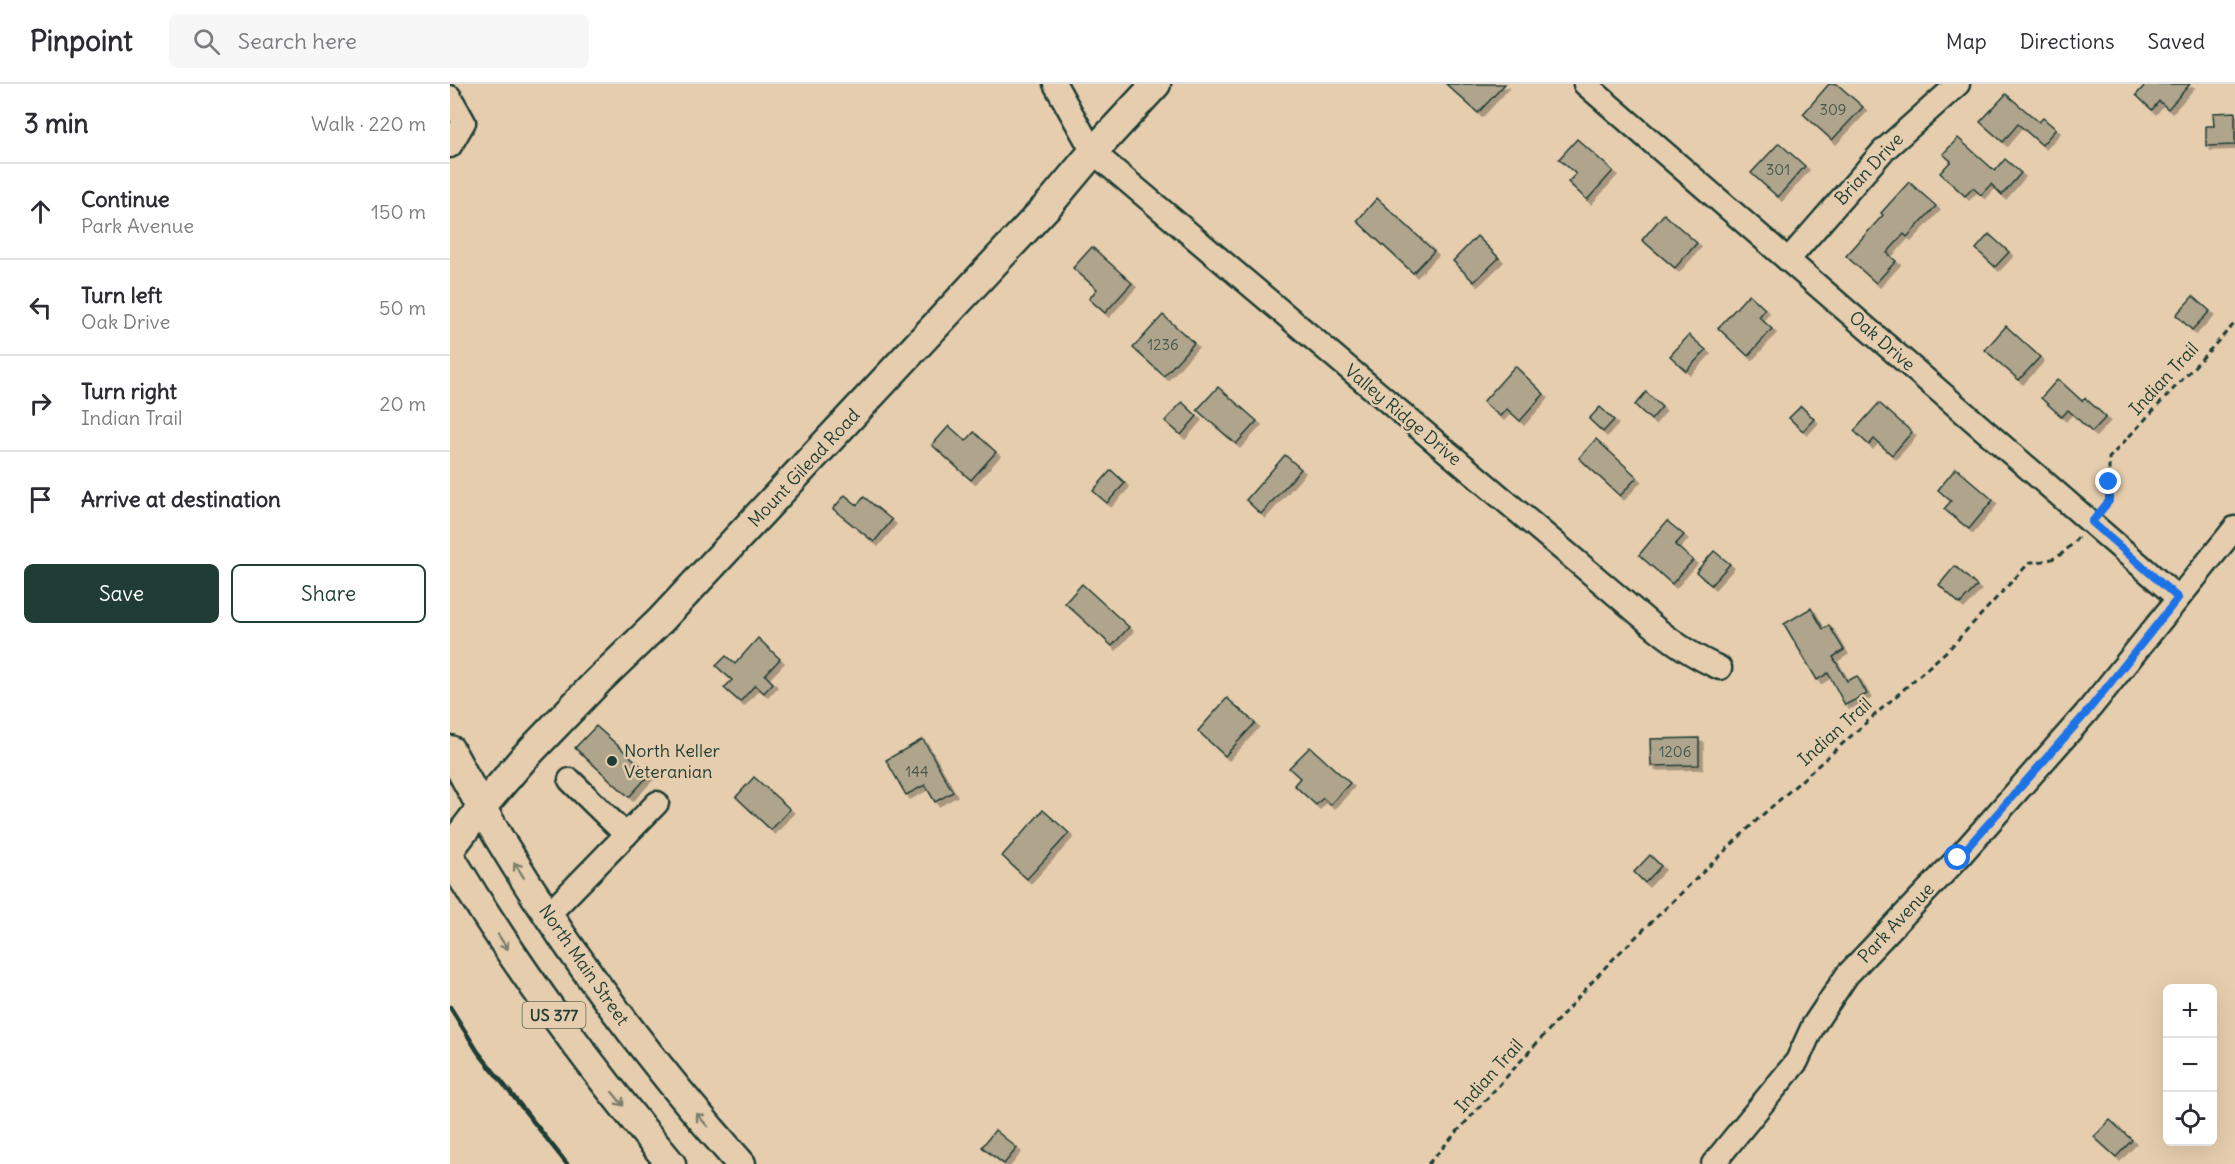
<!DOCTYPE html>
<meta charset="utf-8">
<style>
:root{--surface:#fff;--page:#f7f7f7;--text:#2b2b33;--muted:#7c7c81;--line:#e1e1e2;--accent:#1f3d34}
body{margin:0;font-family:Delius,sans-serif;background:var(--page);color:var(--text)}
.controls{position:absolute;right:18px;bottom:18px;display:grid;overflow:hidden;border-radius:9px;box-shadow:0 6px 24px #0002}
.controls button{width:54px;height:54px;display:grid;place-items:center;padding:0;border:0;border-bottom:2px solid var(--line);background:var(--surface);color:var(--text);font:30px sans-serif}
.stop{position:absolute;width:18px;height:18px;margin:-14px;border:4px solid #1a73e8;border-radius:50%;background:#fff}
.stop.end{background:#1a73e8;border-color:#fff;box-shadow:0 2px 6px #0008}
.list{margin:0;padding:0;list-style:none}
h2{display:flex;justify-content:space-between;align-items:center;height:78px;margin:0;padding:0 24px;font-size:26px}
h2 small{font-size:20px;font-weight:400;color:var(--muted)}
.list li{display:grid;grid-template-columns:39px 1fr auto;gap:18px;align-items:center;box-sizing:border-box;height:96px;padding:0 24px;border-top:2px solid var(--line)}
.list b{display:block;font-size:22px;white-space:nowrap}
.list p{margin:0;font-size:20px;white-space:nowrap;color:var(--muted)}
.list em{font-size:20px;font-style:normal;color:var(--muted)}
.actions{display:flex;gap:12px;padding:18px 24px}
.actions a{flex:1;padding:14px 0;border:2px solid var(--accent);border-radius:9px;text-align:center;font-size:21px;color:var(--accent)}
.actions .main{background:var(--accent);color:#fff}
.icon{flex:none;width:33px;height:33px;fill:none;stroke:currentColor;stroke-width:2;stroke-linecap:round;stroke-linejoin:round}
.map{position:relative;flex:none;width:1785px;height:1080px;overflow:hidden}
header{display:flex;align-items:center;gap:36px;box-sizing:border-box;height:84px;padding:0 30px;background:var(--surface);border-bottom:2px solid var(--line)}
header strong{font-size:28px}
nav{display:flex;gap:33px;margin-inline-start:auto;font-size:21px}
.search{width:420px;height:54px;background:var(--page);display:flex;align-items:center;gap:15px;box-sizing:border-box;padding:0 21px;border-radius:9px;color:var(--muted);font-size:22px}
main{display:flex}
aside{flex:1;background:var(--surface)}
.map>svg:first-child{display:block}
</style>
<header>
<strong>Pinpoint</strong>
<div class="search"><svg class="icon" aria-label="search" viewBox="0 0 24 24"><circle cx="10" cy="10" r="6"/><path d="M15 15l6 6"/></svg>Search here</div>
<nav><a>Map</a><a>Directions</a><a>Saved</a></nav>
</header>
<main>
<aside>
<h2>3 min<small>Walk · 220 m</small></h2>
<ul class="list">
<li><svg class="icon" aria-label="ahead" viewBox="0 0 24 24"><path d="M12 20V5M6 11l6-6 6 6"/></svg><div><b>Continue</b><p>Park Avenue</p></div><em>150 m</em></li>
<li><svg class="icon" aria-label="left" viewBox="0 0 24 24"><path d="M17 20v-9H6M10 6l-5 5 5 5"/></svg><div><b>Turn left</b><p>Oak Drive</p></div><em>50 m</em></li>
<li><svg class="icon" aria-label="right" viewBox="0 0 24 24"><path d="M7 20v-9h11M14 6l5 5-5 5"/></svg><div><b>Turn right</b><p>Indian Trail</p></div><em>20 m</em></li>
<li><svg class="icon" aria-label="arrive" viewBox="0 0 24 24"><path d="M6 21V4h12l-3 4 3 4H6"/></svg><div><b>Arrive at destination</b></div></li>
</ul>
<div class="actions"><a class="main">Save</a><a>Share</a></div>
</aside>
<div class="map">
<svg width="1785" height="1080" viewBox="0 0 1785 1080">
<defs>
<filter id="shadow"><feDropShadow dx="4" dy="4" stdDeviation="0" flood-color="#0004"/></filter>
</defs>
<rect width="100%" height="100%" fill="#e6cdae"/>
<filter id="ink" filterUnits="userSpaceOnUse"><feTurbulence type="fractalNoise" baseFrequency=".0167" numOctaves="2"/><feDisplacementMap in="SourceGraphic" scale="12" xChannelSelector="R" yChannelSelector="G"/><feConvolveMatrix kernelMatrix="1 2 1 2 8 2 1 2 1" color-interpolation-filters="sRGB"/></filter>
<g filter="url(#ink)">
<!-- building -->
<g fill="#afa48c" stroke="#1f3d34" stroke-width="1.5" filter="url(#shadow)">
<polygon points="996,0 1055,0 1028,29"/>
<polygon points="1379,0 1387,0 1413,23 1382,56 1353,30"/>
<polygon points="1696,0 1740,0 1718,25 1709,17 1702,26 1686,11"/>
<polygon points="1556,10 1589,38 1593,34 1606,45 1592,61 1568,40 1553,58 1530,38"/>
<polygon points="1785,28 1785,61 1756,62 1756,42 1764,42 1763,29"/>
<polygon points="1508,54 1545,87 1555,75 1571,89 1552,111 1541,100 1531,111 1523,104 1515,112 1490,89 1501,77 1493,70"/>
<polygon points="1127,55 1163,87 1137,116 1118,98 1126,90 1109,75"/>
<polygon points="1329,59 1355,82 1328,113 1301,89"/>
<polygon points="1459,98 1486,122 1457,153 1454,150 1437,169 1446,177 1426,199 1396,172 1433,131 1431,129"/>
<polygon points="927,114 984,167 963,189 907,137"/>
<polygon points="1214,130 1247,159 1225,184 1192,156"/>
<polygon points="1539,150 1559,168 1545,183 1526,165"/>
<polygon points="1027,152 1049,174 1024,198 1003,177"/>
<polygon points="642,163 682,199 655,229 639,215 647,205 623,184"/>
<polygon points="1299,210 1315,225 1309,233 1322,245 1298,272 1268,244"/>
<polygon points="1743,212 1760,227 1742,246 1726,231"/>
<polygon points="713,231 744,259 714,292 683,264"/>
<polygon points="1556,242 1590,273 1569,296 1535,266"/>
<polygon points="1239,251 1256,266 1236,287 1220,272"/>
<polygon points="1065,282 1094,310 1070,337 1057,325 1050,332 1033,318"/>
<polygon points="1608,295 1632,317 1635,314 1656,333 1642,348 1618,326 1612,333 1591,314"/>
<polygon points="768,303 807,337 786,360 747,326"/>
<polygon points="1196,308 1212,323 1201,336 1185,321"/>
<polygon points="732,318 747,332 731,351 715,337"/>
<polygon points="1429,319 1462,348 1442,371 1424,355 1419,361 1404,347"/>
<polygon points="1351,322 1364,335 1353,347 1339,334"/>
<polygon points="1150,323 1164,336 1153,348 1139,335"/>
<polygon points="499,342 516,357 524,348 546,368 521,396 482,361"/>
<polygon points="1146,355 1187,393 1170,412 1129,374"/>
<polygon points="835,371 851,385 811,430 796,416"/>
<polygon points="1506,384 1543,416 1519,445 1494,425 1501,417 1488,406"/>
<polygon points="661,386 675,399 657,419 643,407"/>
<polygon points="395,411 407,421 414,413 442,436 424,458 383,425"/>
<polygon points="1217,437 1234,451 1225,461 1243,476 1222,500 1189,471"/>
<polygon points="1264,467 1280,480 1261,501 1246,488"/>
<polygon points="1505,482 1527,502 1510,520 1489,501"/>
<polygon points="632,500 679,543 662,562 615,519"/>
<polygon points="1361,524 1373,545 1379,541 1394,566 1383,573 1397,597 1407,592 1417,610 1395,621 1378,589 1367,596 1334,540"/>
<polygon points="308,554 330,575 315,591 323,599 314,609 305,601 290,618 274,604 282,596 266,582 276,572 285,580"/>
<polygon points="777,614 805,639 775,672 748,647"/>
<polygon points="146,642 200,690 179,713 125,664"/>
<polygon points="1249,654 1249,681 1201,682 1200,655"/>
<polygon points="473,655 503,708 485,718 475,701 456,711 436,676"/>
<polygon points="860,663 900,699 880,721 873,714 866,721 844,701 850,694 839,684"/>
<polygon points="304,693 340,725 321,746 286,713"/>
<polygon points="593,726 619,749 577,795 552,772"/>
<polygon points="1200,771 1211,782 1195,799 1184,788"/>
<polygon points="1660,1036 1682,1056 1666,1073 1644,1053"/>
<polygon points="545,1046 567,1064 554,1080 532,1063"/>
</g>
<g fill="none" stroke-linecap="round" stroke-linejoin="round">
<!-- minor casing -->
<g stroke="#1f3d34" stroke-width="27">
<g id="minor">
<path d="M 605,0 L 643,68 L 1196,536 C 1219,556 1242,572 1270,584"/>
<polyline points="1135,0 1728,514"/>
<polyline points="0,13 14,38 0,62"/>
<polyline points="1338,176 1433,67 1508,0"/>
<polyline points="120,696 176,751"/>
<polyline points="98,831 207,719"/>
<polyline points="1263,1080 1347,977 1363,942 1397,891 1508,774 1637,628 1785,444"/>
</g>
</g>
<!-- major casing -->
<g stroke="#1f3d34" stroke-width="33">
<g id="major">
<path d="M 0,666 C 16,695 32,725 49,754 C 119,870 201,979 291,1080"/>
<polyline points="0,765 32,723 73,675 148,597 211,536 601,118 643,68 706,0"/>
<path d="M 0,773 C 66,883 138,981 221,1080"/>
</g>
</g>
<!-- path -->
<g stroke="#1f3d34" stroke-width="3" stroke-dasharray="6 4.5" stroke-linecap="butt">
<polyline points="1652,426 1659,418 1659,374 1785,239"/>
<path d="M 978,1080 L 1160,878 L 1308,735 L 1500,564 L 1580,478 C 1606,478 1614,470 1630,451"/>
</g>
<!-- minor -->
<use href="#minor" stroke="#e6cdae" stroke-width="22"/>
<!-- major -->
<use href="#major" stroke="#e6cdae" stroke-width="28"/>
<!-- rail -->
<polyline stroke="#1f3d34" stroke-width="4.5" points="0,923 28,968 117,1080"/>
</g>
<!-- one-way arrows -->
<defs><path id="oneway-shaft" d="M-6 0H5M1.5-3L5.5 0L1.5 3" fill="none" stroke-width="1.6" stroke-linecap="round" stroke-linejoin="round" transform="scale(1.5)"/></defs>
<g stroke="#797e6b">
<use href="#oneway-shaft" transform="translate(69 786) rotate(-123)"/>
<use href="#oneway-shaft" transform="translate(53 858) rotate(56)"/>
<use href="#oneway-shaft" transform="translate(168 1015) rotate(51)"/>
<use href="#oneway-shaft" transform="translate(252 1036) rotate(-132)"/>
</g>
</g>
<g fill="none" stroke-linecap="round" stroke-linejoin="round" filter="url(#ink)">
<!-- route -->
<polyline stroke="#1a73e8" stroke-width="8" points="1508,774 1637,628 1728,514 1642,438 1659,417 1659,398"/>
</g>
<!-- markers -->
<circle fill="#1f3d34" stroke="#e6cdae" stroke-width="2" cx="162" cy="677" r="6"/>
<g text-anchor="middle" stroke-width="5" stroke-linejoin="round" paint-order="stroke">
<!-- number labels -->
<g font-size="15" fill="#43574a">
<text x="1383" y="31">309</text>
<text x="1328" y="91">301</text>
<text x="713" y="266">1236</text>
<text x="1225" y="673">1206</text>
<text x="467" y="693">144</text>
</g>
<!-- shield labels -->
<rect fill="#e6cdae" stroke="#5b6859" stroke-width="1.5" x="72.5" y="918" width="63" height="26" rx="4.5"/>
<g font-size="16" font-weight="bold" fill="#1f3d34">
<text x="104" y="937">US 377</text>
</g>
<!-- street labels -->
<g font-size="18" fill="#1f3d34" stroke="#e6cdae">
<text transform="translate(1419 85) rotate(-47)" y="6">Brian Drive</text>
<text transform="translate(1432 257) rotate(41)" y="6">Oak Drive</text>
<text transform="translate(1714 295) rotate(-47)" y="6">Indian Trail</text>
<text transform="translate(953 331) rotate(40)" y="6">Valley Ridge Drive</text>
<text transform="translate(354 384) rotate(-47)" y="6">Mount Gilead Road</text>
<text transform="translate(1385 648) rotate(-42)" y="6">Indian Trail</text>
<text transform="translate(1446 839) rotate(-47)" y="6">Park Avenue</text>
<text transform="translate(134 881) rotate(55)" y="6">North Main Street</text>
<text transform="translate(1039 992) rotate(-48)" y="6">Indian Trail</text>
</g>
<!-- poi labels -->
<g font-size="18" fill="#1f3d34" stroke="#e6cdae" text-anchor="start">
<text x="174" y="673">North Keller<tspan x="174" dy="21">Veteranian</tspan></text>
</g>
</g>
</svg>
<div class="controls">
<button>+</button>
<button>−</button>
<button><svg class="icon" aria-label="locate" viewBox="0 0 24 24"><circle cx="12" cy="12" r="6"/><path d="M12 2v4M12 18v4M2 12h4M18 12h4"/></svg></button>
</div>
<div class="stop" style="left:1508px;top:774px"></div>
<div class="stop end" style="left:1659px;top:398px"></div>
</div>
</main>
